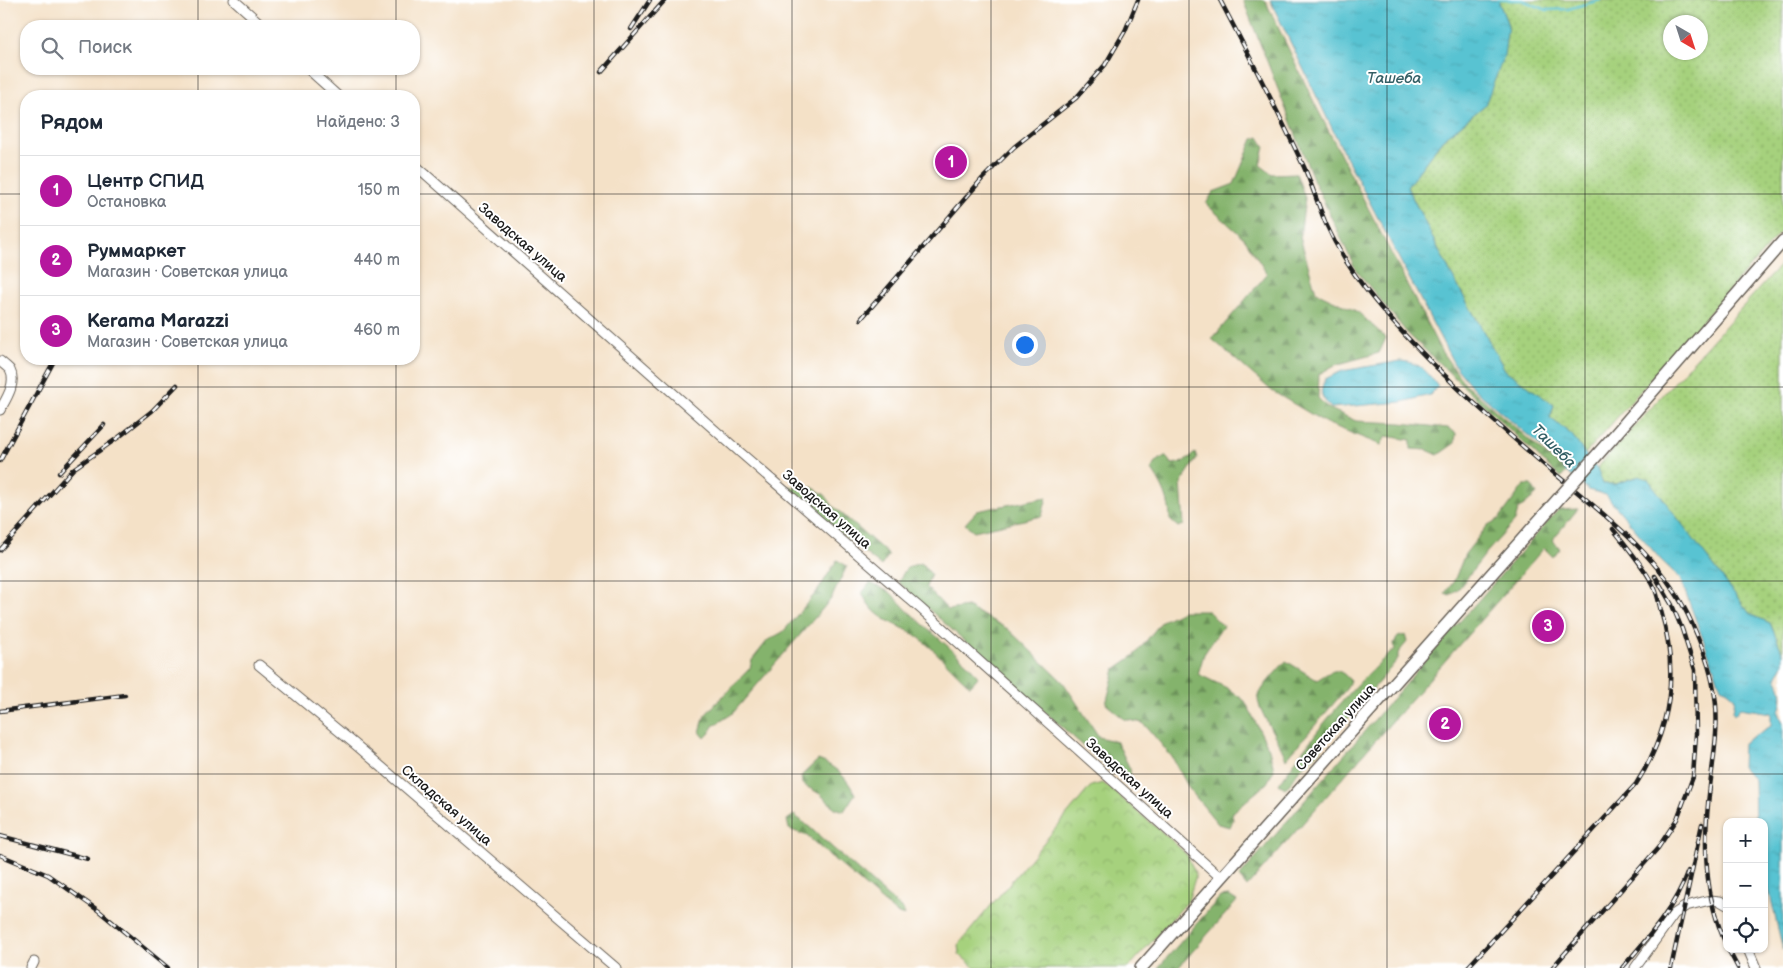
<!DOCTYPE html>
<html lang="ru">
<meta charset="utf-8">
<style>
:root{--surface:#fff;--page:#f2f2f3;--text:#1f2937;--muted:#747a83;--line:#e0e1e3;--accent:#b5179e}
body{margin:0;font-family:"Balsamiq Sans",sans-serif;background:var(--page);color:var(--text)}
.controls{position:absolute;right:15px;bottom:15px;display:grid;overflow:hidden;border-radius:10px;box-shadow:0 1px 4px #0004}
.controls button{width:45px;height:45px;display:grid;place-items:center;padding:0;border:0;border-bottom:1px solid var(--line);background:var(--surface);color:var(--text);font:25px sans-serif}
.compass{position:absolute;left:1663px;top:15px;width:45px;height:45px;border-radius:50%;background:var(--surface);box-shadow:0 1px 4px #0004;rotate:141deg}
.you{position:absolute;left:1024px;top:344px;width:18px;height:18px;margin:-12px;border:4px solid #fff;border-radius:50%;background:#1a73e8;box-shadow:0 0 0 8px #1a73e833}
.badge{display:grid;place-items:center;width:32px;height:32px;border-radius:50%;background:var(--accent);color:#fff;font-size:16px;font-weight:700}
.pin{position:absolute;translate:-50% -50%;border:2px solid #fff;box-shadow:0 1px 5px #0006}
.list{margin:0;padding:0;list-style:none}
h2{display:flex;justify-content:space-between;align-items:center;height:65px;margin:0;padding:0 20px;font-size:21px}
h2 small{font-size:16px;font-weight:400;color:var(--muted)}
.list li{display:grid;grid-template-columns:32px 1fr auto;gap:15px;align-items:center;box-sizing:border-box;height:70px;padding:0 20px;border-top:1px solid var(--line)}
.list b{display:block;font-size:19px;white-space:nowrap}
.list p{margin:0;font-size:16px;white-space:nowrap;color:var(--muted)}
.list em{font-size:16px;font-style:normal;color:var(--muted)}
.icon{flex:none;width:28px;height:28px;fill:none;stroke:currentColor;stroke-width:2;stroke-linecap:round;stroke-linejoin:round}
.map{position:relative;flex:none;width:1783px;height:968px;overflow:hidden}
.search{position:absolute;background:var(--surface);box-shadow:0 1px 4px #0004;left:20px;top:20px;width:400px;height:55px;display:flex;align-items:center;gap:12px;box-sizing:border-box;padding:0 18px;border-radius:20px;color:var(--muted);font-size:19px}
.panel{position:absolute;background:var(--surface);box-shadow:0 1px 4px #0004;left:20px;top:90px;width:400px;height:275px;border-radius:20px}
.map>svg:first-child{display:block}
</style>
<div class="map">
<svg width="1783" height="968" viewBox="0 0 1783 968">
<defs>
<pattern id="grass-dots" width="8" height="8" patternUnits="userSpaceOnUse" patternTransform="scale(1.25)"><rect width="8" height="8" fill="#a6d17d"/><path d="M2 2h.1M6 6h.1" fill="none" stroke="#8eb36b" stroke-width="1.8" stroke-linecap="round"/></pattern>
<pattern id="forest-firs" width="22" height="20" patternUnits="userSpaceOnUse" patternTransform="scale(1.25)"><rect width="22" height="20" fill="#84b36c"/><path d="M5 1l3.5 6h-7zM16 11l3.5 6h-7z" fill="#6b9158"/></pattern>
<pattern id="park-crowns" width="20" height="18" patternUnits="userSpaceOnUse" patternTransform="scale(1.25)"><rect width="20" height="18" fill="#a6d17d"/><path d="M2 6a3 3 0 1 1 6 0M12 15a3 3 0 1 1 6 0" fill="none" stroke="#8eb36b"/></pattern>
<pattern id="water-ripples" width="26" height="14" patternUnits="userSpaceOnUse" patternTransform="scale(1.25)"><rect width="26" height="14" fill="#58c3d2"/><path d="M2 4q2-2 4 0t4 0M15 11q2-2 4 0t4 0" fill="none" stroke="#4ca7b4"/></pattern>
</defs>
<rect width="100%" height="100%" fill="#fff"/>
<filter id="ink" filterUnits="userSpaceOnUse"><feTurbulence type="fractalNoise" baseFrequency=".02" numOctaves="2"/><feDisplacementMap in="SourceGraphic" scale="10" xChannelSelector="R" yChannelSelector="G"/><feConvolveMatrix kernelMatrix="1 2 1 2 8 2 1 2 1" color-interpolation-filters="sRGB"/></filter>
<filter id="wash" filterUnits="userSpaceOnUse"><feTurbulence type="fractalNoise" baseFrequency=".0096" numOctaves="4" result="noise"/><feDisplacementMap in="SourceGraphic" scale="20" xChannelSelector="R" yChannelSelector="G"/><feGaussianBlur stdDeviation="1.12" result="paint"/><feColorMatrix in="noise" values="0 0 0 0 0 0 0 0 0 0 0 0 0 0 0 0 0 1.4 0 .05"/><feComposite in="paint" operator="in"/></filter>
<g filter="url(#wash)">
<rect width="100%" height="100%" fill="#f4e1c7"/>
<!-- grass -->
<g fill="url(#grass-dots)" stroke="#61764c" fill-rule="evenodd">
<path d="M 1498,0 L 1783,0 L 1783,229 L 1585,454 L 1572,435 L 1550,418 L 1554,405 L 1505,370 L 1450,272 L 1407,187 L 1442,140 L 1485,105 L 1508,25 ZM 1670,22 L 1700,22 L 1700,52 L 1670,52 Z"/>
<polygon points="1783,262 1783,654 1770,623 1750,615 1720,574 1639,476 1616,484 1603,484 1597,468"/>
</g>
<!-- forest -->
<g fill="url(#forest-firs)" stroke="#506844">
<polygon points="1243,0 1265,0 1314,102 1441,351 1464,383 1566,472 1561,478 1407,333 1356,270 1314,181"/>
<polygon points="1259,137 1265,147 1260,165 1272,174 1296,173 1305,198 1300,237 1316,292 1358,312 1386,338 1379,353 1335,365 1319,374 1318,398 1328,408 1356,421 1401,423 1448,428 1456,433 1455,443 1438,455 1427,450 1411,449 1411,440 1386,436 1381,445 1326,423 1272,391 1212,339 1267,274 1245,239 1206,204 1213,192 1234,184 1253,139"/>
<path d="M 1195,453 L 1197,458 L 1181,483 L 1184,525 L 1178,527 L 1170,520 C 1170,501 1163,486 1152,470 L 1155,462 L 1165,456 L 1172,464 L 1184,462 Z"/>
<polygon points="1524,485 1531,485 1537,494 1518,510 1515,521 1487,552 1459,588 1450,595 1445,593 1454,581 1465,554 1488,525 1499,519"/>
<polygon points="788,486 804,489 812,487 825,495 833,506 889,555 881,566 799,500"/>
<polygon points="1047,497 1042,516 974,531 965,524 977,511"/>
<polygon points="1578,509 1552,540 1560,548 1553,557 1544,548 1247,887 1239,877 1425,661 1558,510"/>
<polygon points="837,560 847,566 831,599 732,714 713,726 709,734 705,738 700,732 705,715 750,668 752,660 768,640 783,632 819,589"/>
<polygon points="921,563 931,574 926,587 948,610 967,607 1008,629 1063,682 1099,737 1117,742 1130,769 1132,789 898,582 907,567"/>
<path d="M 870,583 L 890,592 L 907,610 L 969,665 L 978,677 L 970,686 C 954,671 939,654 922,640 C 899,621 877,625 862,593 Z"/>
<polygon points="1182,611 1208,611 1223,626 1204,654 1198,674 1227,688 1245,701 1269,749 1274,770 1267,783 1232,813 1233,820 1230,827 1218,824 1190,790 1172,757 1143,723 1124,719 1106,704 1115,669 1135,655 1162,621"/>
<path d="M 1405,635 L 1407,642 L 1398,653 L 1398,659 L 1362,702 L 1355,703 C 1351,720 1338,730 1325,739 C 1320,757 1307,759 1297,773 C 1292,780 1293,782 1285,788 L 1279,784 C 1313,735 1350,687 1395,649 L 1394,643 L 1398,637 Z"/>
<path d="M 1286,661 L 1317,680 C 1332,671 1336,665 1350,680 L 1347,688 L 1286,759 C 1281,744 1258,710 1258,699 C 1259,689 1279,669 1286,661 Z"/>
<path d="M 818,760 C 836,766 846,777 855,794 L 844,811 L 835,808 L 820,794 L 802,784 L 801,776 Z"/>
<polygon points="794,815 807,825 904,911 904,916 896,913 807,836 789,829 787,820"/>
<polygon points="1229,896 1237,901 1178,968 1158,968 1220,897"/>
</g>
<!-- park -->
<polygon fill="url(#park-crowns)" stroke="#61764c" points="1103,783 1168,837 1187,855 1196,875 1188,901 1128,968 975,968 959,954 958,945 1091,786"/>
<!-- water -->
<g fill="url(#water-ripples)" stroke="#3a7077">
<path d="M 1270,0 L 1498,0 L 1508,25 L 1504,56 L 1485,105 L 1442,140 L 1407,187 L 1450,272 L 1505,370 L 1554,405 L 1550,418 L 1572,435 L 1585,454 L 1597,468 L 1603,484 L 1616,484 L 1639,476 L 1648,479 L 1750,614 L 1770,623 L 1783,654 L 1783,664 L 1776,678 C 1783,689 1783,699 1779,712 L 1783,724 L 1783,950 L 1764,869 L 1764,822 L 1755,822 L 1754,780 L 1742,767 L 1743,743 L 1771,726 L 1771,713 L 1740,708 L 1734,715 L 1733,711 L 1735,699 L 1728,690 L 1721,687 L 1680,578 L 1661,560 L 1606,495 L 1589,490 L 1566,472 L 1558,461 L 1474,389 L 1455,366 L 1343,151 Z"/>
<path d="M 1400,361 C 1421,363 1426,370 1438,387 L 1430,395 L 1402,402 L 1331,408 C 1321,397 1319,394 1325,379 L 1342,371 Z"/>
</g>
<g fill="none" stroke-linecap="round" stroke-linejoin="round">
<!-- stream -->
<polyline stroke="#58c3d2" stroke-width="2.5" points="1498,0 1522,0 1547,10 1568,9 1600,0"/>
</g>
</g>
<g filter="url(#ink)">
<g fill="none" stroke-linecap="round" stroke-linejoin="round">
<!-- minor casing -->
<g stroke="#686158" stroke-width="11">
<g id="minor">
<polyline points="234,0 263,26"/>
<polyline points="308,69 338,96"/>
<polyline points="414,164 742,454 920,608 1220,877"/>
<path d="M 0,361 C 3,364 8,367 10,370 C 17,383 6,399 0,410"/>
<polyline points="259,665 356,745 616,968"/>
<polyline points="1748,949 1756,968"/>
<polyline points="31,968 34,962"/>
<polyline points="1635,968 1674,914 1686,906 1710,900 1720,901 1727,905"/>
</g>
</g>
<!-- major casing -->
<g stroke="#686158" stroke-width="14">
<g id="major">
<polyline points="1613,437 1783,241"/>
<polyline points="1141,968 1552,506"/>
</g>
</g>
<!-- minor -->
<use href="#minor" stroke="#fff" stroke-width="9"/>
<!-- major -->
<use href="#major" stroke="#fff" stroke-width="11"/>
<!-- rail casing -->
<g stroke="#1c1c1c" stroke-width="4.5">
<g id="rail">
<path d="M 1220,0 C 1249,55 1277,110 1304,167 C 1312,185 1318,205 1326,224 C 1338,251 1356,278 1375,301 C 1424,360 1483,412 1541,462 C 1595,508 1656,550 1688,615 C 1699,638 1710,665 1714,690 C 1720,721 1714,755 1710,786 C 1703,841 1703,895 1727,946"/>
<polyline points="631,29 650,0"/>
<polyline points="601,72 665,0"/>
<polyline points="861,319 982,179 1014,147 1076,98 1105,65 1125,31 1138,0"/>
<polyline points="0,461 55,359"/>
<polyline points="59,473 104,425"/>
<polyline points="0,550 73,469 119,437 152,411 177,385"/>
<polyline points="0,711 125,695"/>
<polyline points="0,836 88,859"/>
<polyline points="0,855 48,875 99,911 168,968"/>
<polyline points="1728,949 1738,968"/>
<path d="M 1467,968 L 1636,784 C 1671,730 1679,672 1661,611 C 1659,604 1658,596 1655,589 C 1647,570 1626,546 1613,529"/>
<polyline points="1552,968 1658,848 1677,819 1693,777 1696,734 1695,670 1682,629 1672,605 1655,576"/>
<path d="M 1622,968 C 1647,939 1675,908 1688,871"/>
<polyline points="1671,968 1702,824"/>
</g>
</g>
<!-- rail -->
<use href="#rail" stroke="#fff" stroke-width="2.5" stroke-dasharray="8" stroke-linecap="butt"/>
<!-- major-bridge casing -->
<g stroke="#686158" stroke-width="14" stroke-linecap="butt">
<polyline id="major-bridge" points="1552,506 1613,437"/>
</g>
<!-- major-bridge -->
<use href="#major-bridge" stroke="#fff" stroke-width="11"/>
</g>
</g>
<!-- grid -->
<path fill="none" stroke="#1c1c1c" stroke-width="1" stroke-opacity="0.55" d="M 198,0 L 198,26M 396,0 L 396,26M 594,0 L 594,968M 792,0 L 792,968M 991,0 L 991,968M 1189,0 L 1189,968M 1387,0 L 1387,968M 1585,0 L 1585,968M 198,69 L 198,96M 396,69 L 396,96M 0,194 L 26,194M 414,194 L 1783,194M 198,359 L 198,968M 396,359 L 396,968M 0,387 L 1783,387M 0,581 L 1783,581M 0,774 L 1783,774"/>
<g text-anchor="middle" stroke-width="4" stroke-linejoin="round" paint-order="stroke">
<!-- street labels -->
<g font-size="14" fill="#1c1c1c" stroke="#fff">
<text transform="translate(523 242) rotate(41)" y="5">Заводская улица</text>
<text transform="translate(827 509) rotate(41)" y="5">Заводская улица</text>
<text transform="translate(1335 727) rotate(-48)" y="5">Советская улица</text>
<text transform="translate(1130 778) rotate(42)" y="5">Заводская улица</text>
<text transform="translate(447 805) rotate(41)" y="5">Складская улица</text>
</g>
<!-- water labels -->
<g font-size="15" font-style="italic" fill="#345f65" stroke="#fff">
<text x="1394" y="83">Ташеба</text>
<text transform="translate(1554 446) rotate(44)" y="5">Ташеба</text>
</g>
</g>
</svg>
<div class="controls">
<button>+</button>
<button>−</button>
<button><svg class="icon" aria-label="locate" viewBox="0 0 24 24"><circle cx="12" cy="12" r="6"/><path d="M12 2v4M12 18v4M2 12h4M18 12h4"/></svg></button>
</div>
<svg class="compass" viewBox="-18 -18 36 36"><path d="M0-13l5 13h-10z" fill="#e53935"/><path d="M0 13l5-13h-10z" fill="#747a83"/></svg>
<div class="you"></div>
<div class="pin badge" style="left:951px;top:162px">1</div>
<div class="pin badge" style="left:1445px;top:724px">2</div>
<div class="pin badge" style="left:1548px;top:626px">3</div>
<div class="search"><svg class="icon" aria-label="search" viewBox="0 0 24 24"><circle cx="10" cy="10" r="6"/><path d="M15 15l6 6"/></svg>Поиск</div>
<section class="panel">
<h2>Рядом<small>Найдено: 3</small></h2>
<ul class="list">
<li><span class="badge">1</span><div><b>Центр СПИД</b><p>Остановка</p></div><em>150 m</em></li>
<li><span class="badge">2</span><div><b>Руммаркет</b><p>Магазин · Советская улица</p></div><em>440 m</em></li>
<li><span class="badge">3</span><div><b>Kerama Marazzi</b><p>Магазин · Советская улица</p></div><em>460 m</em></li>
</ul>
</section>
</div>
